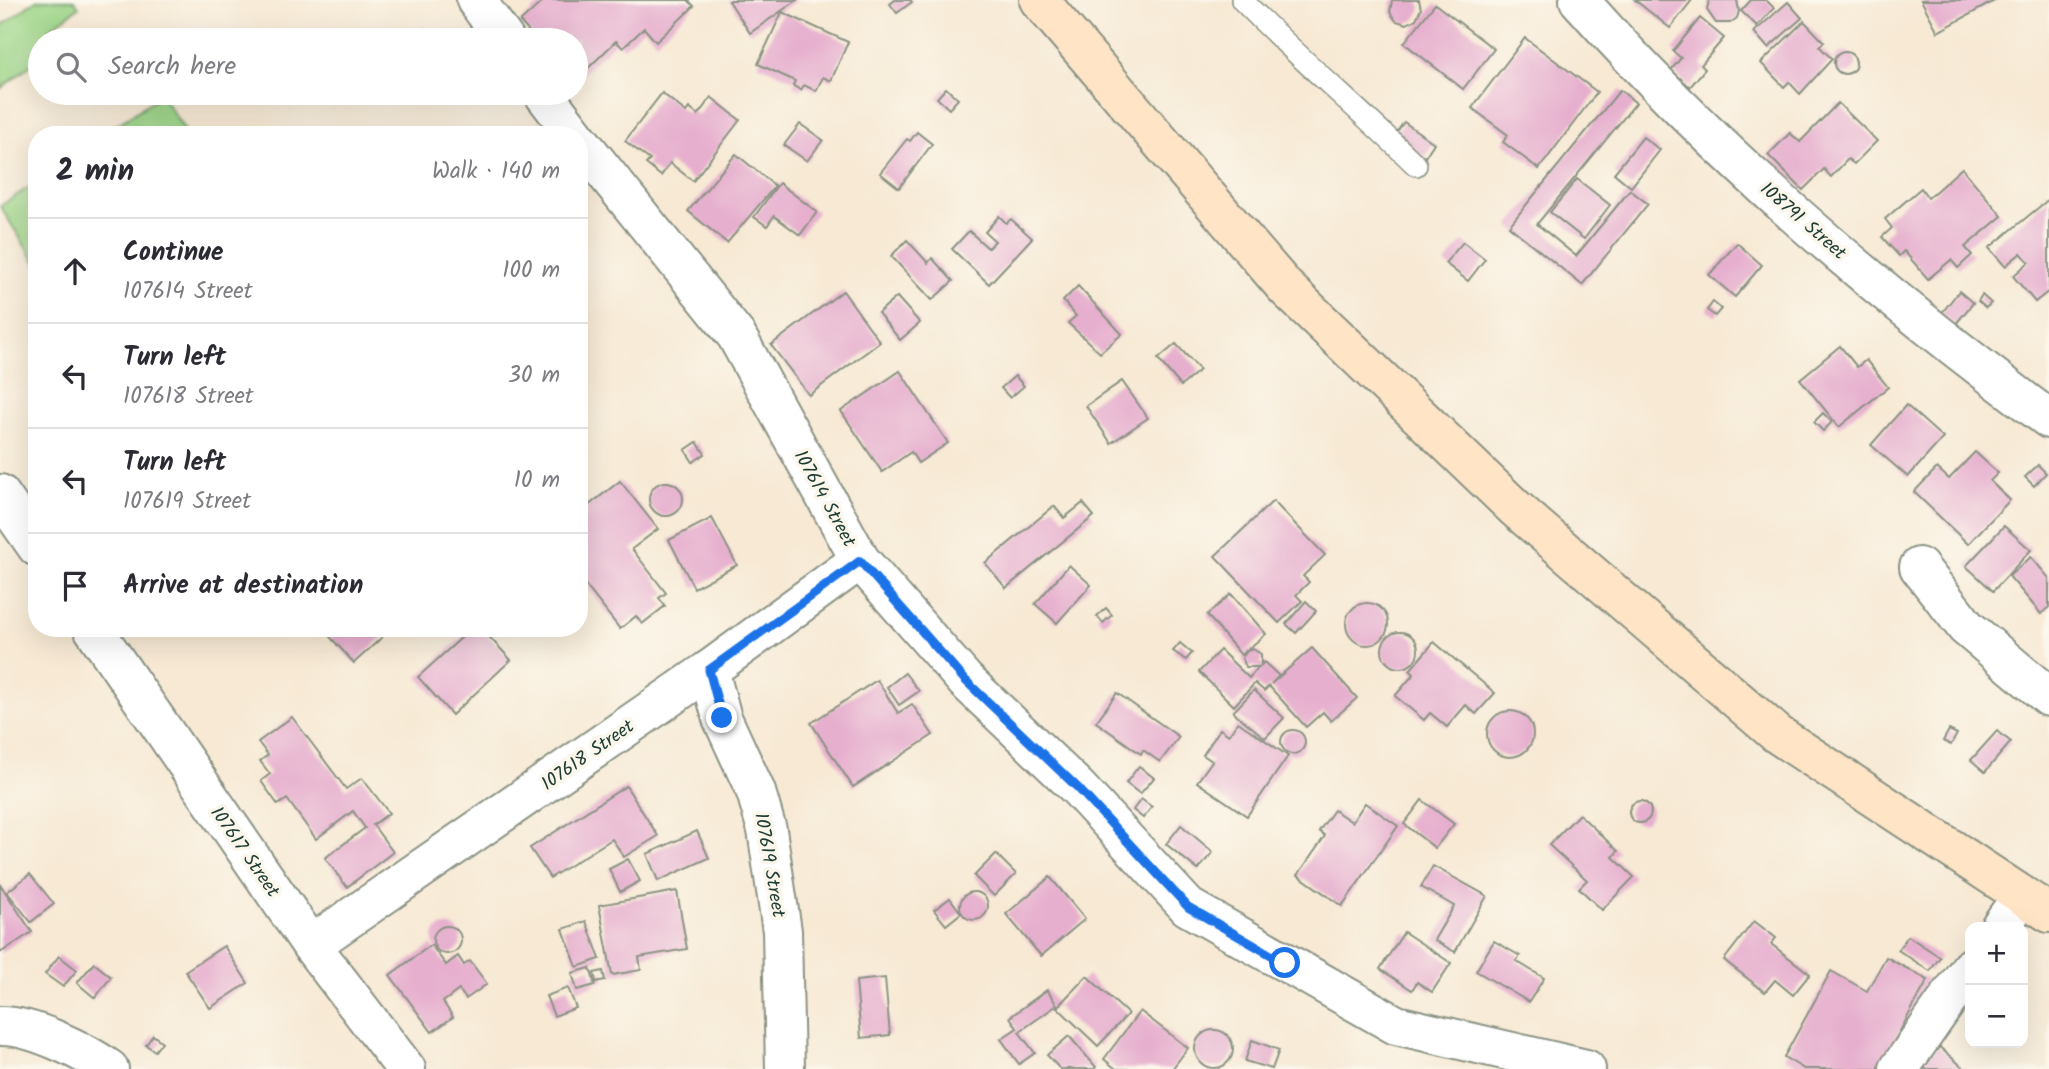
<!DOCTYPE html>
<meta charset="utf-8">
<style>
:root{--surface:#fff;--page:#f7f7f7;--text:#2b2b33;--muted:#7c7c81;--line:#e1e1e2}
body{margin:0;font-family:Kalam,sans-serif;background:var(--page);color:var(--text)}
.controls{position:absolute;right:21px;bottom:21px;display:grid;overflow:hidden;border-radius:14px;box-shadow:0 7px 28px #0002}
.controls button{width:63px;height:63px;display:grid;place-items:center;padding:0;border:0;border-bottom:2px solid var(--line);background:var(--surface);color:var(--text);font:35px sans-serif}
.stop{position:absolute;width:21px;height:21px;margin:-16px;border:5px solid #1a73e8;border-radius:50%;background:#fff}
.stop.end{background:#1a73e8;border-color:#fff;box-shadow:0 2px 7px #0008}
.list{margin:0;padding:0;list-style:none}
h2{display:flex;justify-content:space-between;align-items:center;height:91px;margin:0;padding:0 28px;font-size:30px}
h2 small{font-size:23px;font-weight:400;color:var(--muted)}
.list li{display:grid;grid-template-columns:46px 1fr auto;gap:21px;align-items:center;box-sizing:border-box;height:105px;padding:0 28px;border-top:2px solid var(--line)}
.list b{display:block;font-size:26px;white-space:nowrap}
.list p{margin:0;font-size:23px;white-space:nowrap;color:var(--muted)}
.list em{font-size:23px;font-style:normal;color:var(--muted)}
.icon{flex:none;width:38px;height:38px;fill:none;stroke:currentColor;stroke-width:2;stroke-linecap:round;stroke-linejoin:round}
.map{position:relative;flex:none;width:2049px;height:1069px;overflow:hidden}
.search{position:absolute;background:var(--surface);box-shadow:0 7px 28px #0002;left:28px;top:28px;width:560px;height:77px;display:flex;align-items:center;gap:18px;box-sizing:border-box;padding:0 24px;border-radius:38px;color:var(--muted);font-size:26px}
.panel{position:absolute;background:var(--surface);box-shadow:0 7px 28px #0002;left:28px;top:126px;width:560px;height:511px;border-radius:28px}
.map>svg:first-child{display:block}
</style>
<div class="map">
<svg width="2049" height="1069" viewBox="0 0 2049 1069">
<rect width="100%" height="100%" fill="#fbf7ec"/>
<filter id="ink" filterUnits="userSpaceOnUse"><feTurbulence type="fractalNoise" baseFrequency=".0143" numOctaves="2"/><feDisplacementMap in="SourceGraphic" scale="14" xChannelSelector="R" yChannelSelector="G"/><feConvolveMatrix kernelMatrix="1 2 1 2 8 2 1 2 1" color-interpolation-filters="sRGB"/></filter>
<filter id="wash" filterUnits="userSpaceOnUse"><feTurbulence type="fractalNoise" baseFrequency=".00686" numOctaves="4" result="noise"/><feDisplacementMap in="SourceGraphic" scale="28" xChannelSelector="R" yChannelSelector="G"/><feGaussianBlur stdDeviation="1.57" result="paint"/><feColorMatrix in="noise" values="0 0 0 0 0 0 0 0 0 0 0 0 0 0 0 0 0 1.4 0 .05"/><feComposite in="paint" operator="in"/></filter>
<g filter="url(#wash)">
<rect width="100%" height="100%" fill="#f7e9d4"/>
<!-- green -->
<g fill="#9bd486" stroke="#5d885d" stroke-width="2">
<polygon points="36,0 74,0 79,7 48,30 55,40 40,40 40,58 0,89 0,22 3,25"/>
<polygon points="161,95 188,135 102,135"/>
<polygon points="37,182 37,265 0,206"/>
</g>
<g id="blocks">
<!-- building -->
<g fill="#e6afce">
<polygon points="544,0 688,0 694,6 656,42 644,28 623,48 616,41 576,80 576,40 537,40 520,22"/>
<polygon points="731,0 797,0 750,33 729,1"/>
<polygon points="895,0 910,0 912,2 897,13 890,4"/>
<polygon points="1392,0 1419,0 1421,9 1416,19 1407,24 1396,21 1390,12"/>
<polygon points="1635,0 1692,0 1670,28"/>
<polygon points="1709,0 1737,0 1739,11 1737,18 1730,23 1716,23 1707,10"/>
<polygon points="1751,0 1766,0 1774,8 1757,26 1741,11"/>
<polygon points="1921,0 1996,0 1938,32"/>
<polygon points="1788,2 1802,18 1768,48 1754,32"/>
<polygon points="1435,4 1494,49 1463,89 1404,43"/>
<polygon points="782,12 848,42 831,81 823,77 816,91 804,85 801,90 793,86 795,81 758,64"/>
<polygon points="1700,18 1724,38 1701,65 1705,69 1690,87 1671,70 1681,58 1673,51"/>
<polygon points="1804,21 1824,42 1819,46 1832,59 1800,94 1789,82 1784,87 1761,63"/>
<polygon points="424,28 432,40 404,40"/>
<polygon points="1525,38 1597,92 1539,169 1503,142 1508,135 1472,108"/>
<circle cx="1845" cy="63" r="11"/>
<polygon points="946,88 958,99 949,109 937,98"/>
<polygon points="1620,90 1636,103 1537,224 1576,256 1630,190 1648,204 1582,285 1509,226"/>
<polygon points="408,93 429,93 413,102"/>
<polygon points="662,93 686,112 689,108 698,115 711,97 740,120 693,181 670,163 661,176 646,164 650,160 625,141"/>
<polygon points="1838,103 1877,141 1854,164 1848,159 1831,177 1824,169 1803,190 1768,155 1790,133 1800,142"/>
<polygon points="1404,122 1434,143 1425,157 1394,136"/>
<polygon points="800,124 823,140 807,161 784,145"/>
<polygon points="917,132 932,144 899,188 880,173 907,139 910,141"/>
<polygon points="1643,137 1660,150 1631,187 1614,173"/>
<polygon points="736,154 775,186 727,243 688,211"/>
<polygon points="1962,168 2002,216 1965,247 1972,255 1958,268 1951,260 1928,279 1904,251 1899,256 1882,237 1892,228 1885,219 1921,188 1928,198"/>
<polygon points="1577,179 1610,205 1584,239 1550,212"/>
<polygon points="779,183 817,212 800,235 774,216 767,226 754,217"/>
<polygon points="2049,199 2049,291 2035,302 2013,276 2029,262 2021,253 2005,266 1989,248"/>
<polygon points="999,216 1006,223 1011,219 1032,238 989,284 952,249 969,231 988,248 995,241 985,232"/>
<polygon points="907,240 928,263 932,258 953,281 932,300 891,256"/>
<polygon points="1463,242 1485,259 1468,281 1445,263"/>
<polygon points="1737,243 1762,265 1735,297 1709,275"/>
<polygon points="1078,286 1122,334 1100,353 1068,323 1076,316 1063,301"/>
<polygon points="843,291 880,342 809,395 771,345"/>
<polygon points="1959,291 1973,303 1955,325 1941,314"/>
<polygon points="1982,295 1991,303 1986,308 1978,301"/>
<polygon points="897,297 920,323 900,340 878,313"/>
<polygon points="1713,302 1721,309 1715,316 1707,310"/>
<polygon points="1176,344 1200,370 1181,386 1158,359"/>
<polygon points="1840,346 1857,367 1866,360 1888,387 1839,427 1800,379"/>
<polygon points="900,371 948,443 918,463 911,452 882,472 841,411"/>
<polygon points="1015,376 1024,386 1010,398 1001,388"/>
<polygon points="1122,381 1148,418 1111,443 1086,406"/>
<polygon points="1906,405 1943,438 1908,477 1871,445"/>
<polygon points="1823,413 1832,422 1823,431 1814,422"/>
<polygon points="697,442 705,454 693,462 685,450"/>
<polygon points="1975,452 1998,473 1990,481 2010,500 1968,544 1914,492 1937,468 1949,479"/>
<polygon points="2038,465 2046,473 2034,486 2025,477"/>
<polygon points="620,481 658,529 632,549 666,593 659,598 665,606 642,624 636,616 620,629 579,577 579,513"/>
<circle cx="666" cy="499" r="17"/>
<polygon points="1273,501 1325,555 1303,576 1309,582 1296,595 1302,601 1279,623 1215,556"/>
<polygon points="1083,503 1094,516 1006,588 985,563 1054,506 1064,518"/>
<polygon points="712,518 737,565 694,588 669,540"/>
<polygon points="2004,526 2031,550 1993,591 1966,566"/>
<polygon points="2031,557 2049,578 2049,607 2041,614 2009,576"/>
<polygon points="1069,565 1091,585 1057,623 1035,604"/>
<polygon points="1231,594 1266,634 1241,655 1207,615"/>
<polygon points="1306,601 1316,611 1296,633 1286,624"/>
<circle cx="1367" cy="624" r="21"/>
<polygon points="1106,608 1112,615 1103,623 1097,616"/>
<polygon points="322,628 392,628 354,663"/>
<polygon points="472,628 481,628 511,660 452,715 418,677"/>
<circle cx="1400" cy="650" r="18"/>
<polygon points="1434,642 1495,693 1476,714 1466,705 1447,727 1430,713 1424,720 1395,696 1414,674 1410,670"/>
<polygon points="1180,643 1192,653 1186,660 1173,651"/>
<polygon points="1312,648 1357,698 1331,721 1323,712 1306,727 1269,686 1264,691 1255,683 1234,706 1199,672 1220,650 1249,678 1259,667 1246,667 1242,658 1247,651 1253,649 1261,654 1261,665 1264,662 1279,676 1271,684"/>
<polygon points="905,673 919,691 899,705 887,687"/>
<polygon points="877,680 898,713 912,704 933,735 853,787 811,723"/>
<polygon points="1254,690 1284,718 1265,738 1233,712"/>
<polygon points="1117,693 1179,737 1160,762 1143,750 1141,754 1096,722"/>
<circle cx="1510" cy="734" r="23"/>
<polygon points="292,717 346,789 362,778 389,813 373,825 393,852 347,887 325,858 365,828 353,811 316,839 287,799 278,805 261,781 270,774 260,761 268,755 258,742"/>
<polygon points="1238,722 1288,756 1247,816 1197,782 1212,761 1203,755 1220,729 1229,735"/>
<polygon points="1949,730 1957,734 1951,745 1943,741"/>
<circle cx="1293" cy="742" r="12"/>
<polygon points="1997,731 2011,742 1985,772 1971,760"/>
<polygon points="1139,766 1154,778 1140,794 1126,783"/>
<polygon points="626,786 658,836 624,857 612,839 550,878 530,848"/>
<polygon points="1141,799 1152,807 1143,818 1133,810"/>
<polygon points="1422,800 1454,824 1435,848 1404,824"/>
<circle cx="1640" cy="812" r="11"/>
<polygon points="1365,803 1398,826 1342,906 1298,875 1325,836 1319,831 1334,810 1352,822"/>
<polygon points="1579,814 1618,851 1613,857 1634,877 1602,910 1579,888 1587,880 1549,845"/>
<polygon points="1181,825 1213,852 1198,870 1166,844"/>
<polygon points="697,831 709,858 658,881 647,854"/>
<polygon points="996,854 1016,874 994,896 974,876"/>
<polygon points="628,859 640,881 620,892 609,869"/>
<polygon points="1433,866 1487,896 1455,952 1434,940 1454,906 1421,887"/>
<polygon points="30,874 54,904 31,922 7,892"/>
<polygon points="1050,877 1085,919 1041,956 1006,914"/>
<polygon points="0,884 32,932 0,953"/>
<polygon points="677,891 687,949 639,957 641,970 612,975 599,905"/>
<circle cx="974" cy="906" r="14"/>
<polygon points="950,898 961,913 946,925 934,910"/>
<polygon points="586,921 600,959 577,967 563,929"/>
<polygon points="1754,921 1776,938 1771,944 1810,974 1793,995 1775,980 1765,992 1724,960"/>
<circle cx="447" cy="940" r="14"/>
<polygon points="1404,932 1451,963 1432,992 1417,982 1412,990 1380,969"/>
<polygon points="1908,936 1940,957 1930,971 1898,950"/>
<polygon points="1494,941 1520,956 1516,961 1544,978 1529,1002 1476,971"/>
<polygon points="431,945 446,965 458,956 464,965 470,961 487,984 466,999 459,990 443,1002 453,1017 432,1032 390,975"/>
<polygon points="224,946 248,983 210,1008 185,971"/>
<polygon points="59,956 77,970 63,987 45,974"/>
<polygon points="1886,957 1928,980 1879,1069 1804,1069 1784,1057 1831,971 1867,991"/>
<polygon points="94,963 111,977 95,998 77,983"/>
<polygon points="590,968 595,985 577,990 572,973"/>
<polygon points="603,971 605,980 596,982 594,973"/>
<polygon points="1087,976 1128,1014 1098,1046 1057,1007"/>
<polygon points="885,978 890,1035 861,1038 856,981"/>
<polygon points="568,988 576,1008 554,1016 546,996"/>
<polygon points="1047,990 1057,1005 1019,1032 1035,1053 1019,1064 1001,1039 1017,1028 1010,1017"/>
<polygon points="1140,1011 1188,1048 1172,1069 1116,1069 1104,1059"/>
<circle cx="1214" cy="1049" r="19"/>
<polygon points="153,1035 162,1042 155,1051 146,1045"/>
<polygon points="1069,1036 1096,1067 1094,1069 1060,1069 1047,1055"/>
<polygon points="1252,1040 1279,1050 1272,1069 1245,1061"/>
<polygon points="1937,1045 1965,1069 1917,1069"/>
</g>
</g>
</g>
<g filter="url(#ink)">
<use href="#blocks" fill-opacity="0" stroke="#8b9384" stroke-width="2"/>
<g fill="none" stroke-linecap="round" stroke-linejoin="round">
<!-- lane casing -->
<g stroke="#8b9384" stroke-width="24">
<path id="lane" d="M 1242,0 C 1298,58 1359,109 1416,165"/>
</g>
<!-- street casing -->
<g stroke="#8b9384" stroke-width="42">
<g id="street">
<polyline points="476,0 505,40"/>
<path d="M 1579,0 C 1718,157 1881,295 2049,419"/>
<polyline points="543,93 575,135"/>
<polyline points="579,140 736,335 860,560 965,680 1078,788 1188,907 1396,1025 1586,1069"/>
<polyline points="0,494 37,547"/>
<polyline points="1919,567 1966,627 2049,697"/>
<polyline points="93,628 311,945 406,1069"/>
<polyline points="709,670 722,718 756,792 767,830 782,931 785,1069"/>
<polyline points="2000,927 2022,896"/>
<polyline points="311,945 709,670 860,560"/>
<path d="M 0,1026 C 31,1025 84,1051 109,1069"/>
<polyline points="1899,1069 1970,968"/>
</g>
</g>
<!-- secondary casing -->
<g stroke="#8b9384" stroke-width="42">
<polyline id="secondary" points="1039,0 1285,287 1515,508 1777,734 2049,913"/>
</g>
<!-- lane -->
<use href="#lane" stroke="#fff" stroke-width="21"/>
<!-- street -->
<use href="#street" stroke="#fff" stroke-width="38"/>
<!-- secondary -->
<use href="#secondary" stroke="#ffe4c6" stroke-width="38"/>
</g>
</g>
<g fill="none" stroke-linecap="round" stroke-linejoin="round" filter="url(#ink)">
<!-- route -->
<polyline stroke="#1a73e8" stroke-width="9" points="722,718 709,670 860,561 965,680 1078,788 1188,907 1285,963"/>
</g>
<g text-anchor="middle" stroke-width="7" stroke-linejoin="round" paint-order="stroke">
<!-- street labels -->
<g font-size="19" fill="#1f3d34" stroke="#fbf7ec">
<text transform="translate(1804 220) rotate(41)" y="7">108791 Street</text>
<text transform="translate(826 498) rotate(61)" y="7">107614 Street</text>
<text transform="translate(587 754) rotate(-35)" y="7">107618 Street</text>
<text transform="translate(246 851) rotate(55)" y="7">107617 Street</text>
<text transform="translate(771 865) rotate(80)" y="7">107619 Street</text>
</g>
</g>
</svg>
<div class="controls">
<button>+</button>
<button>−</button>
</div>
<div class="stop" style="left:1285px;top:963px"></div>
<div class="stop end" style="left:722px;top:718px"></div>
<div class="search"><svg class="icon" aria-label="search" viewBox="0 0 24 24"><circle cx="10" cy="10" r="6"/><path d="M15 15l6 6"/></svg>Search here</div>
<section class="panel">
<h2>2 min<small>Walk · 140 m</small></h2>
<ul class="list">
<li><svg class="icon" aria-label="ahead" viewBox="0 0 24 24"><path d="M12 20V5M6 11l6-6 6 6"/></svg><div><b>Continue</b><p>107614 Street</p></div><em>100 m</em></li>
<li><svg class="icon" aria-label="left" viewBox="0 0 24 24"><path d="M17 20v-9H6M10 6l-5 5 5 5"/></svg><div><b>Turn left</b><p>107618 Street</p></div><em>30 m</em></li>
<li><svg class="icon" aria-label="left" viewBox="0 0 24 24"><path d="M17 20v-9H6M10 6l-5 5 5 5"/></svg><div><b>Turn left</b><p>107619 Street</p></div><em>10 m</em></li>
<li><svg class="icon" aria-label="arrive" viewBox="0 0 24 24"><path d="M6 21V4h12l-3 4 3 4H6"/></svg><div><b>Arrive at destination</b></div></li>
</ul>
</section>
</div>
